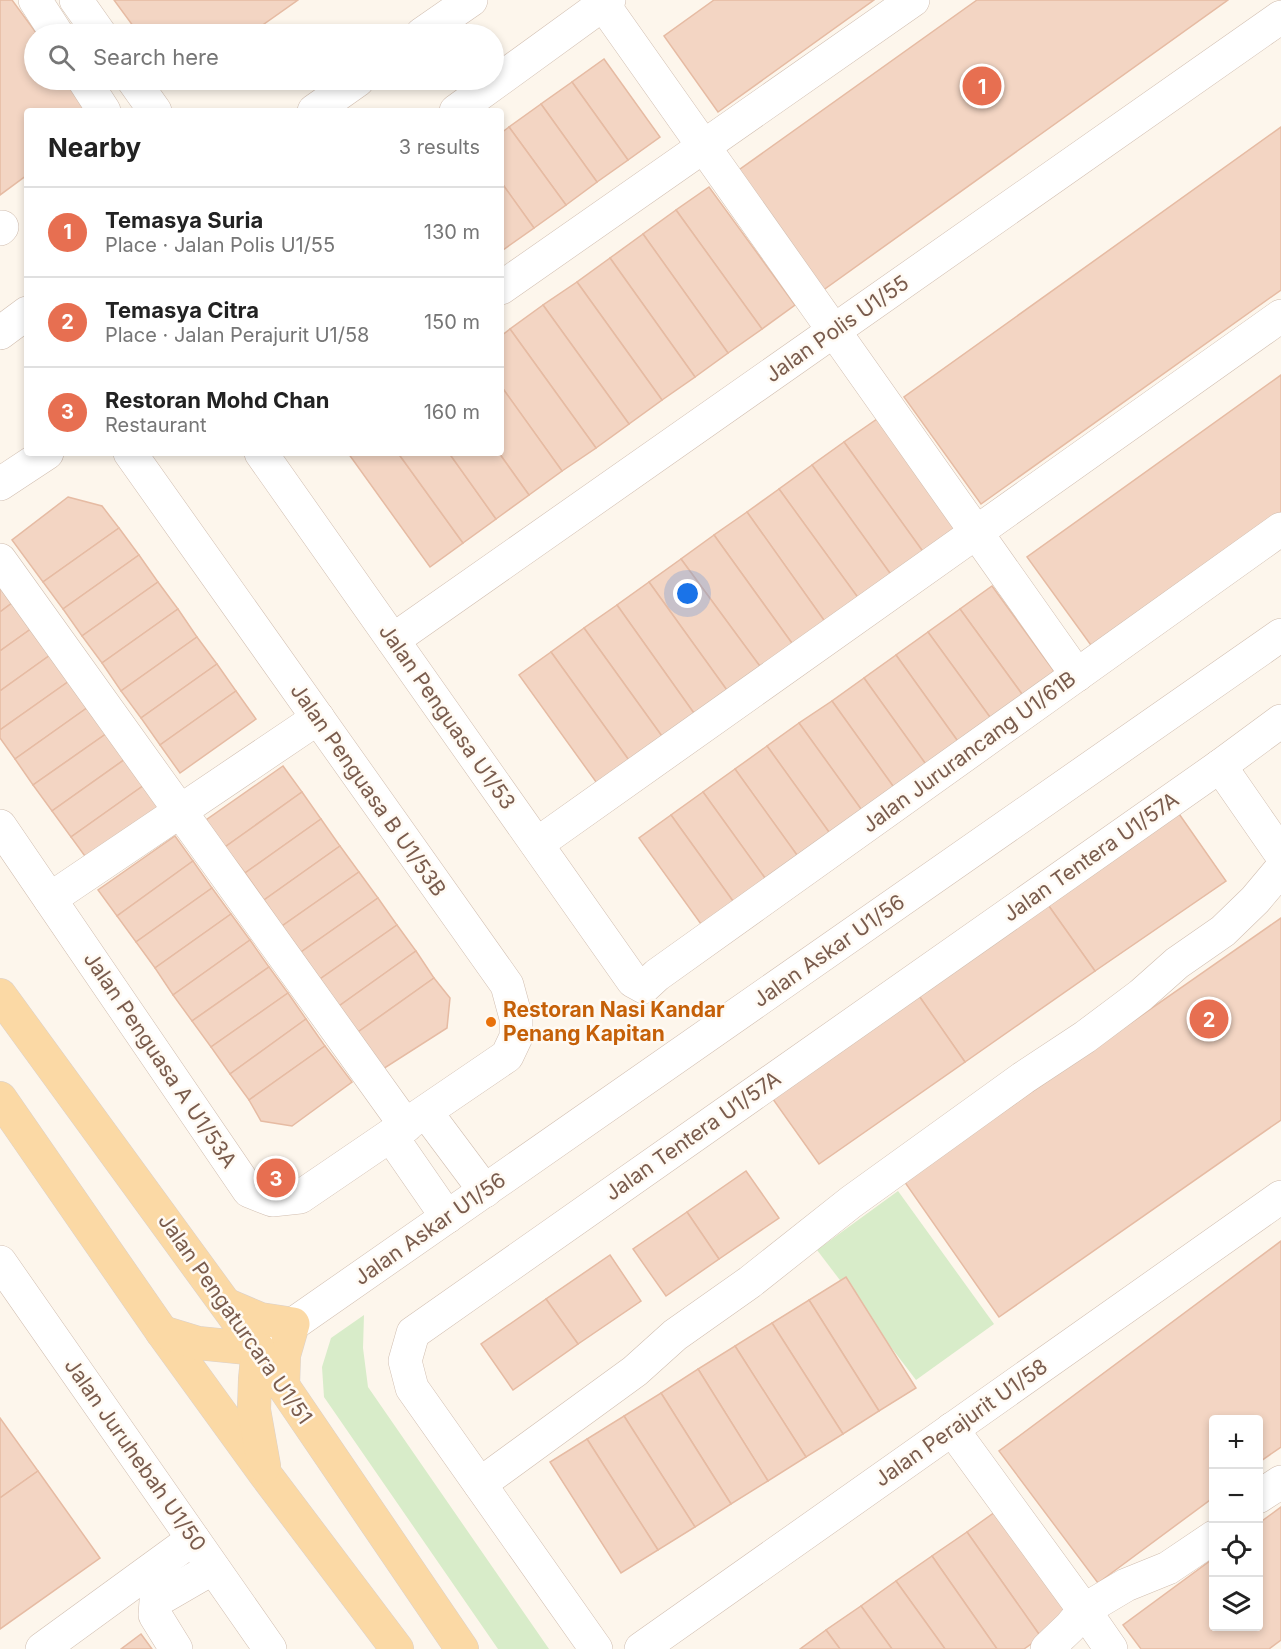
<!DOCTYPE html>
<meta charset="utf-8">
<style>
:root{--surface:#fff;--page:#f2f2f2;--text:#222;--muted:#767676;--line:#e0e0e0;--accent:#e76f51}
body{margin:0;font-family:Inter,sans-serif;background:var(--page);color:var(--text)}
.controls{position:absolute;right:18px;bottom:18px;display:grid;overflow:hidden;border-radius:6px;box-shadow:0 3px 9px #0003}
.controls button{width:54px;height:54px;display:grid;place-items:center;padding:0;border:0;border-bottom:2px solid var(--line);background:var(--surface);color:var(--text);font:30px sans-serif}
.you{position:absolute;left:688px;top:594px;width:21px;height:21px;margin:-15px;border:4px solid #fff;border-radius:50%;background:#1a73e8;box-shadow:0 0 0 9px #1a73e833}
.badge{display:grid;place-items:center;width:39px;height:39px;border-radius:50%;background:var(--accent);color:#fff;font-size:20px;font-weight:700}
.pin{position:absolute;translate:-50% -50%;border:3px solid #fff;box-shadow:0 2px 6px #0006}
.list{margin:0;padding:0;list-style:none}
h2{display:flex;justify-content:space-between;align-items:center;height:78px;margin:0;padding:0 24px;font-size:26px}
h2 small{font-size:20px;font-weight:400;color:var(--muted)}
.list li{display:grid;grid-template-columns:39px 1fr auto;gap:18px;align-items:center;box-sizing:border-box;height:90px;padding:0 24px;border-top:2px solid var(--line)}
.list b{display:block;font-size:22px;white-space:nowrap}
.list p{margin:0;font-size:20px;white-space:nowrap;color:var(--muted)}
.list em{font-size:20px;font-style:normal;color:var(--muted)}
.icon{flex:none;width:33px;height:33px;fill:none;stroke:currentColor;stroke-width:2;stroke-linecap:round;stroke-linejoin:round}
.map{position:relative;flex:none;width:1281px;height:1649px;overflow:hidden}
.search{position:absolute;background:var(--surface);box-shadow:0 3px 9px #0003;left:24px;top:24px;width:480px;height:66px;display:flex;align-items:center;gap:15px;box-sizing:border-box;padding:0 21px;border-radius:33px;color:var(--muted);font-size:22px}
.panel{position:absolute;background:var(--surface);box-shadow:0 3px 9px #0003;left:24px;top:108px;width:480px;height:348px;border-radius:6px}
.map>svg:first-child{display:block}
</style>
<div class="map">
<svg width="1281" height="1649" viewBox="0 0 1281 1649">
<rect width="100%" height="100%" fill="#fdf6ec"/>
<!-- green -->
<g fill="#d8ecc9">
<polygon points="898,1191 994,1324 916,1380 817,1250"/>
<polygon points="364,1315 363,1348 368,1387 549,1649 498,1649 324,1397 322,1367 331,1338"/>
</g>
<!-- building -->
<g fill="#f3d5c3" stroke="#e6bba3" stroke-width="1.5">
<polygon points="0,0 12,0 37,34 34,34 34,80 70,80 93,111 27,111 27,175 0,195"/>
<polygon points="114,0 298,0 250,34 139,34"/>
<polygon points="714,0 874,0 718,112 664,36"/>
<polygon points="977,0 1228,0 822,291 736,172"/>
<polygon points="604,59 660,137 628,160 572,82"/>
<polygon points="171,80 186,80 176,86"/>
<polygon points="572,82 628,160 597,182 541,104"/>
<polygon points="541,104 597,182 566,205 509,127"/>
<polygon points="509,127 566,205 534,228 501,182 501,133"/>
<polygon points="1281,127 1281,290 981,504 904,397"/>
<polygon points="501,182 534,228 503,250 501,248"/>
<polygon points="709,187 795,305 762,329 676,210"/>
<polygon points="676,210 762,329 728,353 643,234"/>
<polygon points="643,234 728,353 695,377 610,258"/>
<polygon points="610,258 695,377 662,400 577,282"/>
<polygon points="577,282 662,400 629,424 543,305"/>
<polygon points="543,305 629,424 596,448 510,329"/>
<polygon points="510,329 596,448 562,471 501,386 501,336"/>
<polygon points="1281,375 1281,514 1093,648 1027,557"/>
<polygon points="501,386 562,471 529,495 499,453 501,453"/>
<polygon points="877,419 957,529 924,553 844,442"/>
<polygon points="844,442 924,553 892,576 812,465"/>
<polygon points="348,453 398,453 463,543 430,567"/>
<polygon points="398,453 449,453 496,519 463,543"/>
<polygon points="449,453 499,453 529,495 496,519"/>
<polygon points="812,465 892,576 859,599 779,489"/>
<polygon points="779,489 859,599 826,623 747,512"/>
<polygon points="68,497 102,506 119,528 43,582 12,540"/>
<polygon points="747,512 826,623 794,646 714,535"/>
<polygon points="119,528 139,555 63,609 43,582"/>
<polygon points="714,535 794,646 762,669 681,559"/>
<polygon points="139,555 158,582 82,636 63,609"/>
<polygon points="681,559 762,669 729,693 649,582"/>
<polygon points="0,578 16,600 0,612"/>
<polygon points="158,582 178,609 102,663 82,636"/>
<polygon points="649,582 729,693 696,716 617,605"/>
<polygon points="992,586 1059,678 1027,701 960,609"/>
<polygon points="16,600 35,626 0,651 0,612"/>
<polygon points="617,605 696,716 664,739 584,628"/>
<polygon points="178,609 197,637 121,691 102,663"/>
<polygon points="960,609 1027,701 995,724 928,632"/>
<polygon points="35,626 53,653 0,691 0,651"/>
<polygon points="584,628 664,739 631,763 551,652"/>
<polygon points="928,632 995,724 962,747 896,655"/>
<polygon points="197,637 217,664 141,718 121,691"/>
<polygon points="551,652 631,763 599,786 519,675"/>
<polygon points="53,653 72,679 0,730 0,691"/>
<polygon points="896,655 962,747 930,770 864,678"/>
<polygon points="217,664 236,691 160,745 141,718"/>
<polygon points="864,678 930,770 898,793 832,701"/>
<polygon points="72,679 91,705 15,759 0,738 0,730"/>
<polygon points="236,691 256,719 180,773 160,745"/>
<polygon points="832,701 898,793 866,816 799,723"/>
<polygon points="91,705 110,731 33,785 15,759"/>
<polygon points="799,723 866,816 834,839 767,746"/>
<polygon points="110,731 128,757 52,811 33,785"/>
<polygon points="767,746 834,839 802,862 735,769"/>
<polygon points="128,757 147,783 71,837 52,811"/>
<polygon points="283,766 302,792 225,847 206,820"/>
<polygon points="735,769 802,862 770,885 703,792"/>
<polygon points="147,783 166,809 90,863 71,837"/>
<polygon points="302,792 321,819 245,873 225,847"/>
<polygon points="703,792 770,885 738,908 671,815"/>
<polygon points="1177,811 1226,881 1095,971 1046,902"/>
<polygon points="671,815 738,908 706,931 639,838"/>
<polygon points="321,819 340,846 264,900 245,873"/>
<polygon points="175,836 193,861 117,916 98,890"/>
<polygon points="340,846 359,872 282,926 264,900"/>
<polygon points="193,861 212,888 136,942 117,916"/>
<polygon points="359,872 378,898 301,952 282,926"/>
<polygon points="212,888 231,914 155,968 136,942"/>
<polygon points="378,898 397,925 320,979 301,952"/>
<polygon points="1046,902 1095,971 965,1062 917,993"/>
<polygon points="231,914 250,940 173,995 155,968"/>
<polygon points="1281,918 1281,1120 999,1317 904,1181"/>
<polygon points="397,925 416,951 339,1006 320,979"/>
<polygon points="250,940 269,967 192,1021 173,995"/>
<polygon points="416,951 434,978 358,1032 339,1006"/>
<polygon points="269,967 288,993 211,1047 192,1021"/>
<polygon points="434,978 450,998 447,1028 383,1069 358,1032"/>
<polygon points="288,993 306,1019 230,1074 211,1047"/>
<polygon points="917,993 965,1062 819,1164 770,1095"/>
<polygon points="306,1019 325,1046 249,1100 230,1074"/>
<polygon points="325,1046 352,1082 292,1126 261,1121 249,1100"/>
<polygon points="746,1171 779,1218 719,1259 687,1212"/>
<polygon points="687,1212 719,1259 666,1296 633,1249"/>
<polygon points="1281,1241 1281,1447 1258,1463 1258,1420 1214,1420 1214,1497 1098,1583 999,1451"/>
<polygon points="610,1255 641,1301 578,1344 546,1299"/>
<polygon points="846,1277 916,1388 879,1411 809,1300"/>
<polygon points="546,1299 578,1344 513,1390 481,1344"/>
<polygon points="809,1300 879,1411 843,1434 772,1323"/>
<polygon points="772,1323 843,1434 806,1457 735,1346"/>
<polygon points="735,1346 806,1457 768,1481 698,1369"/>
<polygon points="698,1369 768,1481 731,1504 661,1393"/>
<polygon points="661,1393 731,1504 695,1527 624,1416"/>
<polygon points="624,1416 695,1527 658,1550 587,1439"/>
<polygon points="0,1418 38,1471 0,1498"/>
<polygon points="587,1439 658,1550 621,1573 550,1462"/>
<polygon points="38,1471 100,1558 0,1629 0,1498"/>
<polygon points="1002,1507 1076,1612 1041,1637 967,1532"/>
<polygon points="1281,1507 1281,1640 1269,1649 1141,1649 1123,1625 1214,1558 1214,1626 1258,1626 1258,1524"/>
<polygon points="967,1532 1041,1637 1024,1649 997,1649 932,1556"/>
<polygon points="932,1556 997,1649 945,1649 896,1581"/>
<polygon points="896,1581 945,1649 892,1649 861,1606"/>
<polygon points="861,1606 892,1649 840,1649 826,1630"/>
<polygon points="826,1630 840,1649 800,1649"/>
<polygon points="141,1634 152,1649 121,1649"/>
</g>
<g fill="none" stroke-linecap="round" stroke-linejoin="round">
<!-- minor casing -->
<g stroke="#d1beb0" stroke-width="34">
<g id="minor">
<polyline points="35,0 57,34"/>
<polyline points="76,0 100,34"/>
<polyline points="603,4 1077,675"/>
<polyline points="422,34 471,0"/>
<polyline points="84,80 104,111"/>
<polyline points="133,80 155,111"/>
<polyline points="314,111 358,80"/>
<polyline points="456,111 609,0"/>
<polyline points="0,229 2,227"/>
<polyline points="501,288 913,0"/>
<polyline points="0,333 27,313"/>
<polyline points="261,453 633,981 644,987 657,975 1281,529"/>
<polyline points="0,484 47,453"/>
<polyline points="0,560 406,1126"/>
<polyline points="393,640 1281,17"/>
<polyline points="1220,766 1281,854"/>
<polyline points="0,826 249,1191 272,1200 300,1197 507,1056 516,1037 516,1018 507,985 130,453"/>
<polyline points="537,844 1281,316"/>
<polyline points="50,899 318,718"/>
<polyline points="426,1112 485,1191"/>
<polyline points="391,1136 447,1217"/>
<polyline points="0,1262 270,1649"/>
<polyline points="269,1341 1281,635"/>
<polyline points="952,1429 1084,1610 1111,1649"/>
<polyline points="480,1484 635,1371 675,1335 750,1282 851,1202 1023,1078 1085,1037 1141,995 1177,963 1223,931 1255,900 1281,869"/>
<polyline points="1258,1497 1281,1482"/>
<polyline points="42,1649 193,1539"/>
<polyline points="176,1649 155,1615 156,1601 213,1568"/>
<polyline points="596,1649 412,1388 405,1361 413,1333 1220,766 1281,721"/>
<polyline points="641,1649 1281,1197"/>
<polyline points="1047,1649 1070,1627 1084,1610 1126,1585 1168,1568 1214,1537"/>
</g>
</g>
<!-- major casing -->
<g stroke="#dad1cd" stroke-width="34">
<g id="major">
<polyline points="0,995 258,1349 462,1649"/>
<polyline points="0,1098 162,1332 265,1474 397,1649"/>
<polyline points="227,1305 260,1319 293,1324 284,1355 283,1386"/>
<polyline points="162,1332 198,1343 258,1349"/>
<polyline points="258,1349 255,1379 254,1410 264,1466"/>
</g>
</g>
<!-- minor -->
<use href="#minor" stroke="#fff" stroke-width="33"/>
<!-- major -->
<use href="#major" stroke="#fbd9a5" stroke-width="33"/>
</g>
<!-- markers -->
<circle fill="#e8710a" stroke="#fffaf3" stroke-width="2" cx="491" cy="1022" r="6"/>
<g text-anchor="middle" stroke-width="5" stroke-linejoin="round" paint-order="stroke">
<!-- street labels -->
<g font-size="21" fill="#7a5c4d" stroke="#fffaf3">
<text transform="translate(837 329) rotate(-35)" y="7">Jalan Polis U1/55</text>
<text transform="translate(447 717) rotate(55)" y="7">Jalan Penguasa U1/53</text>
<text transform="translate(969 752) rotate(-36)" y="7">Jalan Jururancang U1/61B</text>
<text transform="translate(368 790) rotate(55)" y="7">Jalan Penguasa B U1/53B</text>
<text transform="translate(1091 857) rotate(-35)" y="7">Jalan Tentera U1/57A</text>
<text transform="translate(829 951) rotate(-35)" y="7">Jalan Askar U1/56</text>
<text transform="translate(160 1060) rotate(56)" y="7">Jalan Penguasa A U1/53A</text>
<text transform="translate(693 1136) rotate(-35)" y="7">Jalan Tentera U1/57A</text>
<text transform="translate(430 1229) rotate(-35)" y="7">Jalan Askar U1/56</text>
<text transform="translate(235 1319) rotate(55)" y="7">Jalan Pengaturcara U1/51</text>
<text transform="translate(961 1423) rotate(-35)" y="7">Jalan Perajurit U1/58</text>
<text transform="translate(135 1455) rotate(55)" y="7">Jalan Juruhebah U1/50</text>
</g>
<!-- food labels -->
<g font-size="21" font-weight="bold" fill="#c56008" stroke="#fffaf3" text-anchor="start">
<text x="503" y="1017">Restoran Nasi Kandar<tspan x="503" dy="24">Penang Kapitan</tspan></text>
</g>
</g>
</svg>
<div class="controls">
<button>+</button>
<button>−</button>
<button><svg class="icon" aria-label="locate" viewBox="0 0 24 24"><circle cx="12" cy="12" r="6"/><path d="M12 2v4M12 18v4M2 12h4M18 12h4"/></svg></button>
<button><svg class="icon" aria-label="layers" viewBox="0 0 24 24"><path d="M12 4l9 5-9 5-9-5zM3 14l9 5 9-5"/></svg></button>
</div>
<div class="you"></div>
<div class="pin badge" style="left:982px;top:86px">1</div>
<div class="pin badge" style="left:1209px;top:1019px">2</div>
<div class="pin badge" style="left:276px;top:1178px">3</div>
<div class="search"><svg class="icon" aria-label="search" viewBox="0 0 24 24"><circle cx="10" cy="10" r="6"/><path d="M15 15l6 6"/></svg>Search here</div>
<section class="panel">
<h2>Nearby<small>3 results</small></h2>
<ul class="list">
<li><span class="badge">1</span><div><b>Temasya Suria</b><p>Place · Jalan Polis U1/55</p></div><em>130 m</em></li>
<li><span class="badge">2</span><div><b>Temasya Citra</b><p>Place · Jalan Perajurit U1/58</p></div><em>150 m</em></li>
<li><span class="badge">3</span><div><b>Restoran Mohd Chan</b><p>Restaurant</p></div><em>160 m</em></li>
</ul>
</section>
</div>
